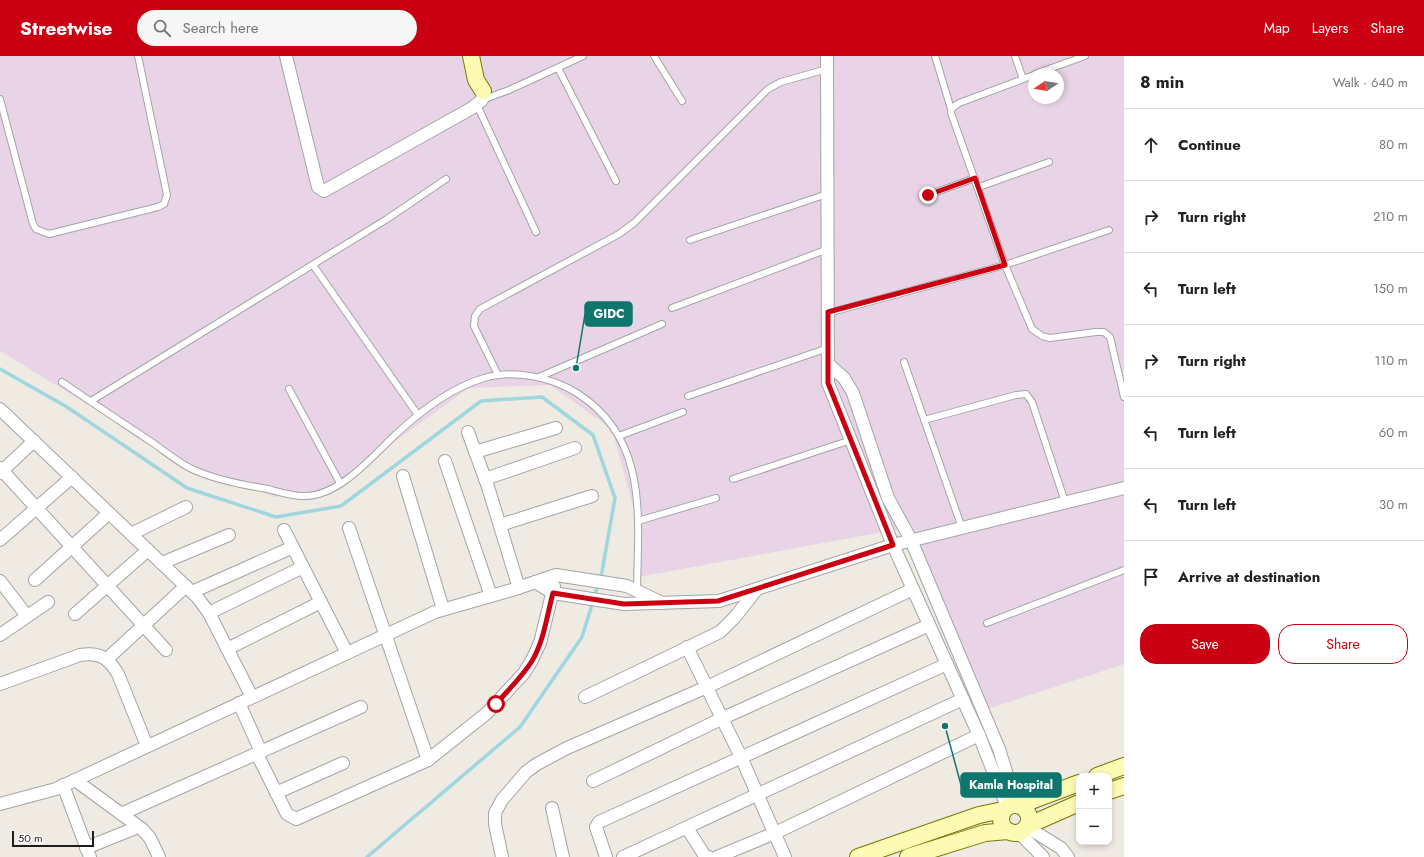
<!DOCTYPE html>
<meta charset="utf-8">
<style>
:root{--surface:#fff;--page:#f6f6f6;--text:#222;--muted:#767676;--line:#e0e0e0;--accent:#ca0012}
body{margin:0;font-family:Jost,sans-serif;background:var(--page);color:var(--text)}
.controls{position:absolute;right:12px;bottom:12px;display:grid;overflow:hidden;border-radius:8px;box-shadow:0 2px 6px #0003}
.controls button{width:36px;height:36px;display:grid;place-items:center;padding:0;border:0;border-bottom:1px solid var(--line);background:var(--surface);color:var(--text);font:20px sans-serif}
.compass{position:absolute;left:1028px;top:12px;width:36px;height:36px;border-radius:50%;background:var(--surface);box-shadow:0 2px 6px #0003;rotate:258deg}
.scale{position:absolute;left:12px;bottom:10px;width:82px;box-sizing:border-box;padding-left:4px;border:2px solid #1d1d1d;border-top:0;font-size:11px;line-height:14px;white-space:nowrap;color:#1d1d1d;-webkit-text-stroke:3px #fff;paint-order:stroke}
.stop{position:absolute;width:12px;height:12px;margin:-9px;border:3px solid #ca0012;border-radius:50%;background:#fff}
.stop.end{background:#ca0012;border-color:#fff;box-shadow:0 1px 4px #0008}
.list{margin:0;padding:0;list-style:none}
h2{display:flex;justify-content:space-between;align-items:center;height:52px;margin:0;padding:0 16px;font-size:17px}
h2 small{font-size:13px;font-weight:400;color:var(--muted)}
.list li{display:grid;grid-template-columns:26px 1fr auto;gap:12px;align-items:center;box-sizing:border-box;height:72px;padding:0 16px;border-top:1px solid var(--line)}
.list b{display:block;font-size:15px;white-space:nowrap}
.list em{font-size:13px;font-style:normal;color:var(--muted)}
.actions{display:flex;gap:8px;padding:12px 16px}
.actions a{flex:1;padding:9px 0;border:1px solid var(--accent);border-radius:16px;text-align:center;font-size:14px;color:var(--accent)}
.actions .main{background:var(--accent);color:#fff}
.icon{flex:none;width:22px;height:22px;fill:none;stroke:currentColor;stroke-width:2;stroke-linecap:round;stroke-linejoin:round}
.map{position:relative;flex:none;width:1124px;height:801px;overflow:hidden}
header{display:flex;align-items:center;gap:24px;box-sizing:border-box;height:56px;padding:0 20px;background:var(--accent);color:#fff}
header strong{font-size:19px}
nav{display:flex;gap:22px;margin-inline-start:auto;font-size:14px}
.search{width:280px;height:36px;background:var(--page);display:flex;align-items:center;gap:10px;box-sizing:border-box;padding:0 14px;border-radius:22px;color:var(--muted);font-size:15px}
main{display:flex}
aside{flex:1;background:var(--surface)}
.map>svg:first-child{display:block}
</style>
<header>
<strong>Streetwise</strong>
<div class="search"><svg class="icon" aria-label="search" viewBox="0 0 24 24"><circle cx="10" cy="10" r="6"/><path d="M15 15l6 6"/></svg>Search here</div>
<nav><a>Map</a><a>Layers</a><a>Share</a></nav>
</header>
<main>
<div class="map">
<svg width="1124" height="801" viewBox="0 0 1124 801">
<rect width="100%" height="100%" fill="#efeae2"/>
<!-- industrial -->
<path fill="#e8d4e6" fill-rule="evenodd" d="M 0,0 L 1124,0 L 1124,608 L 988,653 L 910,471 L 633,522 L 635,458 L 612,373 L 550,329 L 469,332 L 328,433 L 275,441 L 191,411 L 0,295 ZM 1034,18 L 1058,18 L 1058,42 L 1034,42 Z"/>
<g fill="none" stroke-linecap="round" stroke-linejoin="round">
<!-- stream -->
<polyline stroke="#a0d6df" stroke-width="3.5" points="0,313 67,351 187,432 276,461 341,450 481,345 542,341 593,379 615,442 602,516 582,581 520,671 367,801"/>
<!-- lane casing -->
<g stroke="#a4a4a4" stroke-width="8">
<g id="lane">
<polyline points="654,0 682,45"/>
<polyline points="935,0 951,53"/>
<polyline points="1015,0 1023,23"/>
<polyline points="558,12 616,125"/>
<polyline points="1035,18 1085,0"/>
<polyline points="1034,19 959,47 951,53 951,57 1005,209 1032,273 1042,280 1050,282 1096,276 1104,276 1110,281 1124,341"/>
<polyline points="0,43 33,168 36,173 49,178 158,151 164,148 167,139 138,0"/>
<polyline points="482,44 509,34 583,0"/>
<polyline points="477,49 536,176"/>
<polyline points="979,131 1049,106"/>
<polyline points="928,139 975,122"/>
<polyline points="690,184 827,138"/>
<polyline points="313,209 418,359"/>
<polyline points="672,252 828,193"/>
<polyline points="828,257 1005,209 1109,174"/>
<polyline points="904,306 962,472"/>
<polyline points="498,319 474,270 475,260 480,253 619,178 634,167 768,33 781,26 827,13"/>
<polyline points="539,321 662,268"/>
<path d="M 62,326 C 91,346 120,365 150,385 C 164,394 178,407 194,414 C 217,424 242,429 268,433 C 279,436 292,440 303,440 C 338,441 370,403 393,381 C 417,358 450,332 484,322 C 513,313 551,321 577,337 C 649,383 638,461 637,535"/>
<polyline points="289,333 340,427"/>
<polyline points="688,340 828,292"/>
<polyline points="91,345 387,163 446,123"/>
<polyline points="924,364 1016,339 1026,338 1032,346 1065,446"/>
<polyline points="619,380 683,356"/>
<polyline points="733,423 851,384"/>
<polyline points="638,465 716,442"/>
<polyline points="987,567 1124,514"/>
</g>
</g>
<!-- street casing -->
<g stroke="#a4a4a4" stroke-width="14">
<g id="street">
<polyline points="286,0 318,131 324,135 472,52 482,44 483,35"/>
<polyline points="827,0 828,327 893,489 979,679 1007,751"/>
<polyline points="828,308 844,322 853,337 888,442 911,484 999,693 1016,748"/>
<polyline points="0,353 197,541 209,557 252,641"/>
<polyline points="468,376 488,431 519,532"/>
<polyline points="475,396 556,372"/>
<polyline points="445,405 491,540"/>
<polyline points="0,412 166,594"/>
<polyline points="0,417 34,385"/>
<polyline points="403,420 443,553"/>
<polyline points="485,423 575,392"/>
<polyline points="500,469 592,440"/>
<polyline points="349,472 428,704"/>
<polyline points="284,474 347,597"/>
<polyline points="131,478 186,451"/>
<polyline points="0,484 72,421"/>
<polyline points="162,507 229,479"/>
<polyline points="35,524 109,457"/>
<polyline points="0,525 27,560"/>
<polyline points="535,526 553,537 624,548 719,545 893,489 1124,432"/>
<polyline points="192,536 293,491"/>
<polyline points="209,557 303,511"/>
<polyline points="75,558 148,494"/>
<polyline points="0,579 48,546"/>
<polyline points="687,591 741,701 785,801"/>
<polyline points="227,593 321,546"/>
<polyline points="107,603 186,530"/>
<path d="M 0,628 L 80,599 C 99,596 108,601 118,618 L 147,690"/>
<polyline points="585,641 720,576 735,561 757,533"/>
<polyline points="239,647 261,696"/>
<polyline points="257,698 287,758 296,763 428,704 487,657 524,617 532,604 540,587 554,530"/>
<polyline points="75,724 142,773 150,782 159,801"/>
<polyline points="593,725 723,662 929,569"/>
<polyline points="63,729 90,801"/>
<polyline points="276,737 343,707"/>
<polyline points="0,748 56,733 435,556 512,534 556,519 627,530 662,547"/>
<polyline points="552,752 563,801"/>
<polyline points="121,758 361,651"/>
<polyline points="1027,771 1061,792 1068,801"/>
<polyline points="687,772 705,800 709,801"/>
<polyline points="1019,777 1043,801"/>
<polyline points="86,792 138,771"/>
<polyline points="502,801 495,768 495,757 502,744 526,716 537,708 567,692 707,631 913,533"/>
<polyline points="606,801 596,771 599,766 947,608"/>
<polyline points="623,801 963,643"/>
<polyline points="717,801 775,777 979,679"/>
</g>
</g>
<!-- secondary casing -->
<g stroke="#767800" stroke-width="18">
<g id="secondary">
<polyline points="471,0 476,24 483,35"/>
<polyline points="1097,720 1124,710"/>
<polyline points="1109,735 1124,730"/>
<circle cx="1015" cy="763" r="14"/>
<polyline points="1020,749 1079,727"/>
<polyline points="1029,769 1079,747"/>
<polyline points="858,801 979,759 1003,754"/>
<polyline points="908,801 985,777 1008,775"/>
</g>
</g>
<!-- lane -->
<use href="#lane" stroke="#fff" stroke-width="6"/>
<!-- street -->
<use href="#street" stroke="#fff" stroke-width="12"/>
<!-- secondary -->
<use href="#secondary" stroke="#fcfab3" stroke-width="16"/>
</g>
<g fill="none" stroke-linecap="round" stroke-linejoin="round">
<!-- route -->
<path stroke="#ca0012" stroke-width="5" d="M 496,648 C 508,634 522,621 532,605 C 544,585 547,559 553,537 L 624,548 L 718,545 L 893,489 L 828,327 L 828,256 L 1005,209 L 975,122 L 928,139"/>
</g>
<!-- callouts -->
<path fill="none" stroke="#0f766e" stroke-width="1.5" d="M576 312L585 258M945 670L961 729"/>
<g fill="#0f766e" stroke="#fff" stroke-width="1.5">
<circle cx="576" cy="312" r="4"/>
<circle cx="945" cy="670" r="4"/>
</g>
<g fill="#0f766e" stroke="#0f766e" stroke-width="1.5">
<rect x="585" y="246" width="47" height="24" rx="4"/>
<rect x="961" y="717" width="100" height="24" rx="4"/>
</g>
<g font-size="12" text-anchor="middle" font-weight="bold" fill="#fff">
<text x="609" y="262">GIDC</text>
<text x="1011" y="733">Kamla Hospital</text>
</g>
</svg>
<div class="controls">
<button>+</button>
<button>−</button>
</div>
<svg class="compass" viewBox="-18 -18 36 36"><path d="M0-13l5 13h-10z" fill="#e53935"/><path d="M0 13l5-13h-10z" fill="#767676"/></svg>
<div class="scale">50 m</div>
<div class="stop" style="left:496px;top:648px"></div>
<div class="stop end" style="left:928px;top:139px"></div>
</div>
<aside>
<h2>8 min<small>Walk · 640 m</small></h2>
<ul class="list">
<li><svg class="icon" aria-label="ahead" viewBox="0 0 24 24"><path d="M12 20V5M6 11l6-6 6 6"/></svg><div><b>Continue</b></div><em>80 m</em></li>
<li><svg class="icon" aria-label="right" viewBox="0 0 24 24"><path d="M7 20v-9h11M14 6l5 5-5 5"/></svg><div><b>Turn right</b></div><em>210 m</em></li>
<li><svg class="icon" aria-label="left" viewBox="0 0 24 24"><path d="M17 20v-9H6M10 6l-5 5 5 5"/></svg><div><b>Turn left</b></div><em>150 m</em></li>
<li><svg class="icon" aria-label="right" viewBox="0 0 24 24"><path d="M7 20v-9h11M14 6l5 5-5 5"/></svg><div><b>Turn right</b></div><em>110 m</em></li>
<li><svg class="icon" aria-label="left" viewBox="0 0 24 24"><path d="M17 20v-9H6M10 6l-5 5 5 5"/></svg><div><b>Turn left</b></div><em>60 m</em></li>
<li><svg class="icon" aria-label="left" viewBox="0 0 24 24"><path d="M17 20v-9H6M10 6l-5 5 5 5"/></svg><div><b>Turn left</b></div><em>30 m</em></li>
<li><svg class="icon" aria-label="arrive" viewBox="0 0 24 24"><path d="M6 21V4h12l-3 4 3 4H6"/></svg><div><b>Arrive at destination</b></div></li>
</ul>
<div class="actions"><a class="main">Save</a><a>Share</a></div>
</aside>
</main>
